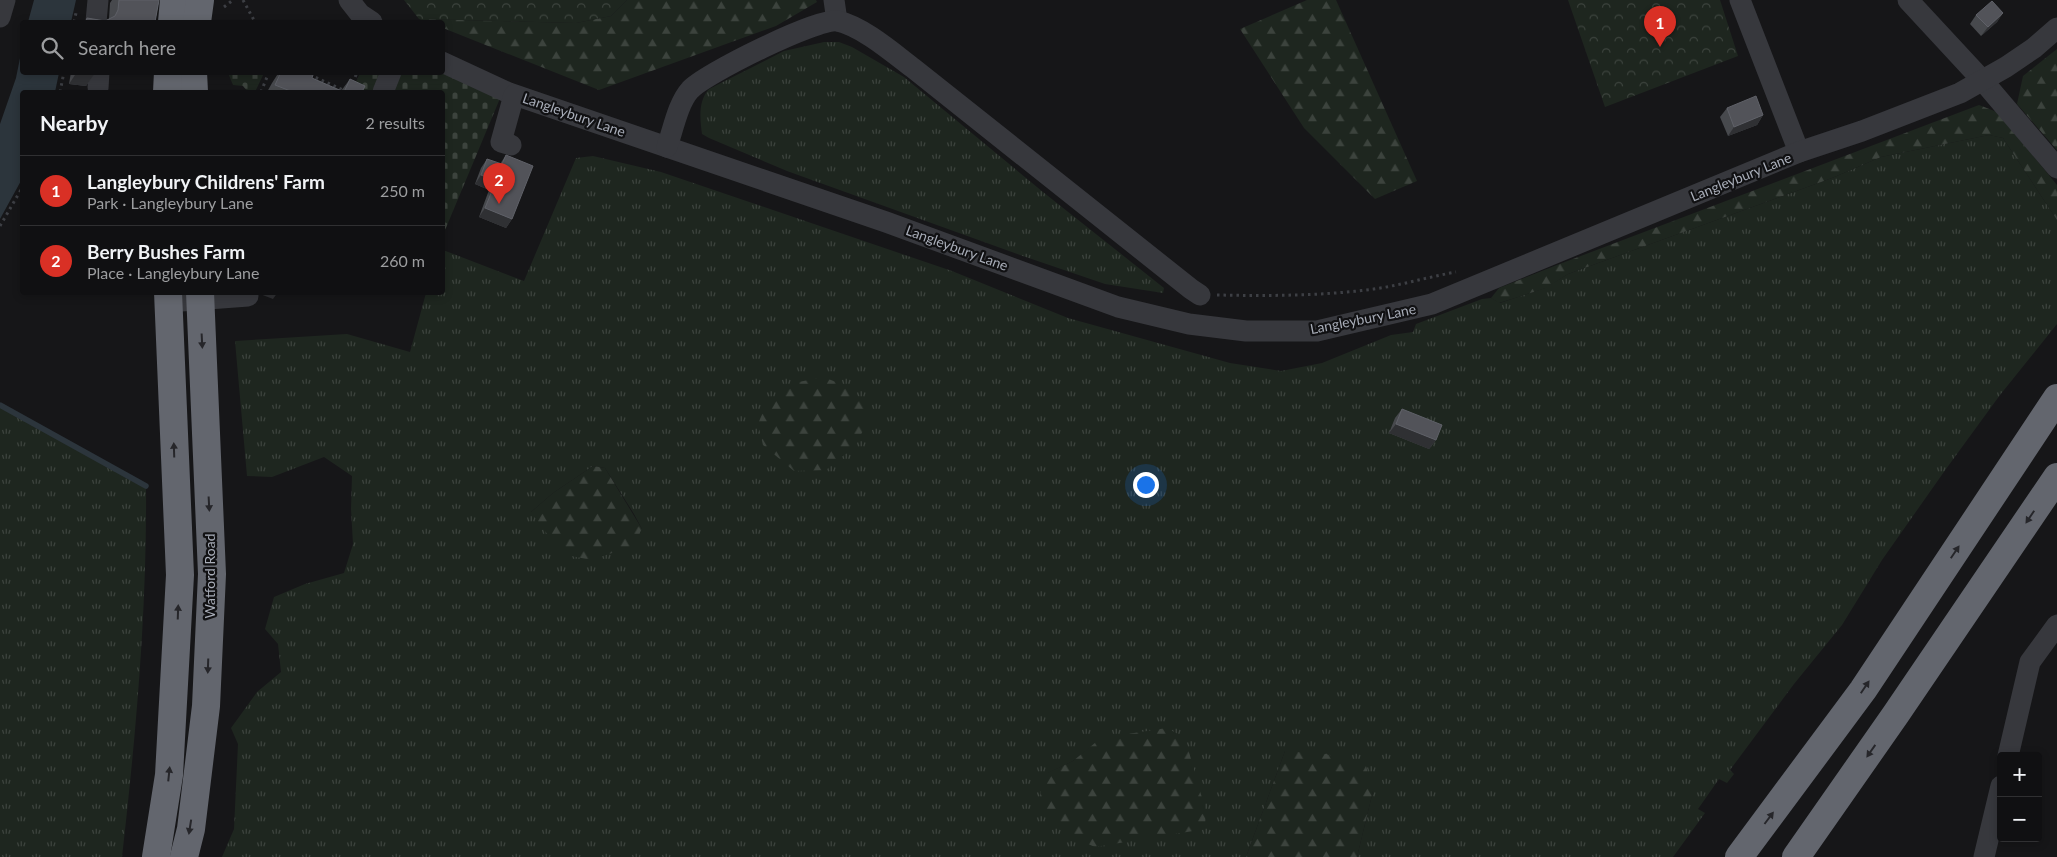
<!DOCTYPE html>
<meta charset="utf-8">
<style>
:root{--surface:#101012;--page:#19191b;--text:#f1f3f6;--muted:#9c9d9f;--line:#303032;--accent:#d93025}
body{margin:0;font-family:Lato,sans-serif;background:var(--page);color:var(--text)}
.controls{position:absolute;right:15px;bottom:15px;display:grid;overflow:hidden;border-radius:5px;box-shadow:0 2px 8px #0003}
.controls button{width:45px;height:45px;display:grid;place-items:center;padding:0;border:0;border-bottom:1px solid var(--line);background:var(--surface);color:var(--text);font:25px sans-serif}
.you{position:absolute;left:1145px;top:484px;width:18px;height:18px;margin:-12px;border:4px solid #fff;border-radius:50%;background:#1a73e8;box-shadow:0 0 0 8px #1a73e833}
.badge{display:grid;place-items:center;width:32px;height:32px;border-radius:50%;background:var(--accent);color:#fff;font-size:16px;font-weight:700}
.pin{position:absolute;translate:-50% -41px;filter:drop-shadow(0 1px 2px #0008)}
.pin::after{content:'';position:absolute;top:26px;width:18px;height:15px;background:inherit;clip-path:polygon(0 0,100% 0,50% 100%)}
.list{margin:0;padding:0;list-style:none}
h2{display:flex;justify-content:space-between;align-items:center;height:65px;margin:0;padding:0 20px;font-size:21px}
h2 small{font-size:16px;font-weight:400;color:var(--muted)}
.list li{display:grid;grid-template-columns:32px 1fr auto;gap:15px;align-items:center;box-sizing:border-box;height:70px;padding:0 20px;border-top:1px solid var(--line)}
.list b{display:block;font-size:19px;white-space:nowrap}
.list p{margin:0;font-size:16px;white-space:nowrap;color:var(--muted)}
.list em{font-size:16px;font-style:normal;color:var(--muted)}
.icon{flex:none;width:28px;height:28px;fill:none;stroke:currentColor;stroke-width:2;stroke-linecap:round;stroke-linejoin:round}
.map{position:relative;flex:none;width:2057px;height:857px;overflow:hidden}
.search{position:absolute;background:var(--surface);box-shadow:0 2px 8px #0003;left:20px;top:20px;width:425px;height:55px;display:flex;align-items:center;gap:12px;box-sizing:border-box;padding:0 18px;border-radius:5px;color:var(--muted);font-size:19px}
.panel{position:absolute;background:var(--surface);box-shadow:0 2px 8px #0003;left:20px;top:90px;width:425px;height:205px;border-radius:5px}
.map>svg:first-child{display:block}
</style>
<div class="map">
<svg width="2057" height="857" viewBox="0 0 2057 857">
<defs>
<pattern id="grass-tufts" width="24" height="20" patternUnits="userSpaceOnUse" patternTransform="scale(1.25)"><rect width="24" height="20" fill="#1e261f"/><path d="M3 7l-1-3M5 7V3M7 7l1-3M15 17l-1-3M17 17v-4M19 17l1-3" fill="none" stroke="#3c433d"/></pattern>
<pattern id="forest-firs" width="22" height="20" patternUnits="userSpaceOnUse" patternTransform="scale(1.25)"><rect width="22" height="20" fill="#1e261f"/><path d="M5 1l3.5 6h-7zM16 11l3.5 6h-7z" fill="#3c433d"/></pattern>
<pattern id="cemetery-stones" width="16" height="16" patternUnits="userSpaceOnUse" patternTransform="scale(1.25)"><rect width="16" height="16" fill="#1e261f"/><path d="M2 7V4a2 2 0 0 1 4 0v3zM10 15v-3a2 2 0 0 1 4 0v3z" fill="#3c433d"/></pattern>
<pattern id="park-crowns" width="20" height="18" patternUnits="userSpaceOnUse" patternTransform="scale(1.25)"><rect width="20" height="18" fill="#1e261f"/><path d="M2 6a3 3 0 1 1 6 0M12 15a3 3 0 1 1 6 0" fill="none" stroke="#3c433d"/></pattern>
</defs>
<rect width="100%" height="100%" fill="#161618"/>
<!-- grass -->
<g fill="url(#grass-tufts)" fill-rule="evenodd">
<path d="M 824,42 L 839,42 L 852,47 L 904,77 L 1043,192 L 1164,288 L 1163,293 L 1105,284 L 1020,255 L 787,171 L 709,138 L 702,134 C 700,119 698,101 709,89 L 784,51 Z"/>
<path d="M 1989,135 L 2003,138 L 2057,220 L 2057,324 L 2000,395 L 1946,469 L 1882,560 L 1842,625 L 1794,684 L 1730,770 L 1734,774 L 1727,783 L 1719,779 L 1698,809 L 1705,813 L 1673,857 L 1357,857 L 1373,791 L 1285,751 L 1246,857 L 222,857 L 234,829 L 238,744 L 231,728 L 257,692 L 281,672 L 278,644 L 265,629 L 274,597 L 305,584 L 344,573 L 353,544 L 351,509 L 352,476 L 324,457 L 272,477 L 247,476 L 235,341 L 347,334 L 410,352 L 426,293 L 442,292 L 443,250 L 524,281 L 576,158 L 593,156 L 661,172 L 952,271 L 1068,318 L 1230,363 L 1281,371 L 1322,363 L 1391,335 L 1413,332 L 1416,324 L 1482,299 L 1491,298 L 1500,303 L 1545,288 L 1568,274 L 1832,178 L 1881,157 ZM 593,466 L 605,468 L 634,514 L 642,529 L 531,512 L 553,493 ZM 1132,734 L 1044,775 L 1073,761 L 1101,739 Z"/>
<path d="M 0,405 L 146,486 C 147,610 136,734 122,857 L 0,857 Z"/>
</g>
<!-- forest -->
<g fill="url(#forest-firs)">
<polygon points="627,0 816,0 817,2 776,26 599,90 443,28 442,22 428,22 419,19 576,23 611,16"/>
<polygon points="1307,0 1336,0 1417,181 1375,199 1304,128 1240,29"/>
<polygon points="2057,49 2057,150 2017,104 2023,76"/>
<polygon points="1979,105 1997,112 2057,185 2057,220 2003,138 1989,135 1881,157 1832,178 1568,274 1546,288 1499,303 1491,298 1499,288 1557,265"/>
<polygon points="823,377 844,385 868,404 868,420 856,445 826,470 794,471 763,445 758,424 766,404 789,384"/>
<polygon points="593,466 605,468 642,529 630,547 591,560 562,554 531,512 553,493"/>
<polygon points="1167,728 1185,738 1206,812 1205,824 1193,831 1095,847 1067,835 1038,807 1044,775 1073,761 1101,738"/>
<polygon points="1285,751 1326,754 1366,766 1373,791 1357,857 1246,857"/>
</g>
<!-- cemetery -->
<g fill="url(#cemetery-stones)">
<polygon points="442,72 501,96 443,235 442,92 391,92 400,73"/>
<polygon points="228,73 264,73 255,92 248,92 243,86 233,85"/>
<polygon points="360,73 385,73 377,92 360,92 353,89"/>
</g>
<!-- park -->
<g fill="url(#park-crowns)">
<polygon points="404,0 627,0 611,16 576,23 419,19"/>
<polygon points="1568,0 1720,0 1738,56 1605,107"/>
</g>
<!-- water -->
<g fill="#2c353c">
<polygon points="34,0 76,0 71,22 28,22"/>
<polygon points="22,48 22,72 59,73 55,92 22,92 22,179 0,219 0,124 16,78"/>
</g>
<g fill="none" stroke-linecap="round" stroke-linejoin="round">
<!-- stream -->
<polyline stroke="#2c353c" stroke-width="5.5" points="0,405 146,486"/>
<!-- path -->
<g stroke="#3d3f44" stroke-width="3" stroke-dasharray="2.5 4" stroke-linecap="butt">
<polyline points="243,0 255,22"/>
<polyline points="224,7 233,0"/>
<polyline points="74,22 76,13"/>
<polyline points="304,72 345,91"/>
<polyline points="353,83 357,72"/>
<polyline points="60,92 64,72"/>
<polyline points="261,92 269,72"/>
<polyline points="0,226 22,188"/>
<path d="M 1217,295 C 1269,296 1322,296 1374,289 C 1402,285 1428,277 1456,272"/>
</g>
<!-- minor -->
<g stroke="#37383d" stroke-width="21">
<polyline points="349,0 360,14 372,22"/>
<polyline points="834,0 837,21"/>
<polyline points="1740,0 1799,152"/>
<polyline points="1908,0 1983,81 2057,168"/>
<polyline points="0,17 5,0"/>
<polyline points="96,22 98,0"/>
<polyline points="442,62 509,93 886,222 1118,307 1189,324 1246,331 1317,331 1432,304 1799,152 1862,131 1960,93 2006,67 2034,48 2057,28"/>
<polyline points="98,88 99,72"/>
<polyline points="383,92 391,72"/>
<polyline points="511,145 501,142 514,95"/>
<path d="M 667,147 C 673,130 678,103 690,90 C 704,74 819,17 838,21 C 863,27 892,52 913,68 L 1191,289 L 1200,295"/>
<polyline points="168,302 248,296"/>
<polyline points="2008,756 2030,662 2057,625"/>
<polyline points="1984,857 2001,786"/>
</g>
<!-- highway -->
<g stroke="#63666e" stroke-width="28">
<polyline points="172,22 174,0"/>
<polyline points="197,22 200,0"/>
<polyline points="193,72 194,92"/>
<polyline points="167,92 168,72"/>
<polyline points="156,857 169,775 180,575 168,292"/>
<polyline points="184,857 191,829 206,706 212,574 200,292"/>
<polyline points="1739,857 1863,690 2057,398"/>
<polyline points="1796,857 1896,714 2057,477"/>
</g>
</g>
<!-- wall -->
<g fill="#47494d">
<polygon points="112,0 159,0 155,22 84,22 87,18 105,21 109,19 110,3"/>
<polygon points="2003,13 1997,22 1981,36 1970,24 1976,15"/>
<polygon points="71,72 95,72 86,86 69,84"/>
<polygon points="279,72 314,72 312,78 341,91 350,79 362,92 267,92 272,83"/>
<polygon points="1727,108 1763,115 1757,125 1728,136 1720,117"/>
<polygon points="506,155 512,219 506,228 479,217 489,190 475,184 481,168 487,159 500,164"/>
<polygon points="1402,409 1436,440 1429,449 1389,433 1395,418"/>
</g>
<!-- shaded-wall -->
<g fill="#2f3033">
<polygon points="2003,13 1997,22 1981,36 1988,27"/>
<polygon points="77,72 93,72 95,73 86,86 69,84"/>
<polygon points="1763,115 1757,125 1728,136 1734,127"/>
<polygon points="481,175 496,181 489,190 475,184"/>
<polygon points="485,208 512,219 506,228 479,217"/>
<polygon points="261,292 278,292 273,299 260,294"/>
<polygon points="1396,424 1436,440 1429,449 1389,433"/>
</g>
<!-- building -->
<g fill="#525359" stroke="#5f6168">
<polygon points="119,0 159,0 155,22 86,22 87,18 105,21 115,16 118,10"/>
<polygon points="1992,1 2003,13 1988,27 1976,15"/>
<polygon points="281,72 314,72 312,78 344,92 350,79 365,86 362,92 293,92 275,85"/>
<polygon points="1756,96 1763,115 1734,127 1727,108"/>
<polygon points="506,155 533,166 512,219 485,208 496,181 481,175 487,159 502,164"/>
<polygon points="1402,409 1442,425 1436,440 1396,424"/>
</g>
<!-- one-way arrows -->
<defs><path id="oneway-solid" d="M-6-.8H1V-3.2L6.5 0L1 3.2V.8H-6Z" transform="scale(1.25)"/></defs>
<g fill="#26262a">
<use href="#oneway-solid" transform="translate(202 341) rotate(87)"/>
<use href="#oneway-solid" transform="translate(174 450) rotate(-92)"/>
<use href="#oneway-solid" transform="translate(209 504) rotate(87)"/>
<use href="#oneway-solid" transform="translate(2030 517) rotate(124)"/>
<use href="#oneway-solid" transform="translate(1955 552) rotate(-56)"/>
<use href="#oneway-solid" transform="translate(178 612) rotate(-88)"/>
<use href="#oneway-solid" transform="translate(208 666) rotate(92)"/>
<use href="#oneway-solid" transform="translate(1865 687) rotate(-56)"/>
<use href="#oneway-solid" transform="translate(1871 751) rotate(125)"/>
<use href="#oneway-solid" transform="translate(169 774) rotate(-84)"/>
<use href="#oneway-solid" transform="translate(1769 818) rotate(-53)"/>
<use href="#oneway-solid" transform="translate(190 827) rotate(99)"/>
</g>
<g text-anchor="middle" stroke-width="4.5" stroke-linejoin="round" paint-order="stroke">
<!-- street labels -->
<g font-size="14" fill="#a8adb8" stroke="#111113">
<text transform="translate(574 115) rotate(19)" y="5">Langleybury Lane</text>
<text transform="translate(1741 177) rotate(-22)" y="5">Langleybury Lane</text>
<text transform="translate(957 248) rotate(20)" y="5">Langleybury Lane</text>
<text transform="translate(1363 319) rotate(-11)" y="5">Langleybury Lane</text>
<text transform="translate(210 576) rotate(-90)" y="5">Watford Road</text>
</g>
</g>
</svg>
<div class="controls">
<button>+</button>
<button>−</button>
</div>
<div class="you"></div>
<div class="pin badge" style="left:1660px;top:47px">1</div>
<div class="pin badge" style="left:499px;top:204px">2</div>
<div class="search"><svg class="icon" aria-label="search" viewBox="0 0 24 24"><circle cx="10" cy="10" r="6"/><path d="M15 15l6 6"/></svg>Search here</div>
<section class="panel">
<h2>Nearby<small>2 results</small></h2>
<ul class="list">
<li><span class="badge">1</span><div><b>Langleybury Childrens' Farm</b><p>Park · Langleybury Lane</p></div><em>250 m</em></li>
<li><span class="badge">2</span><div><b>Berry Bushes Farm</b><p>Place · Langleybury Lane</p></div><em>260 m</em></li>
</ul>
</section>
</div>
